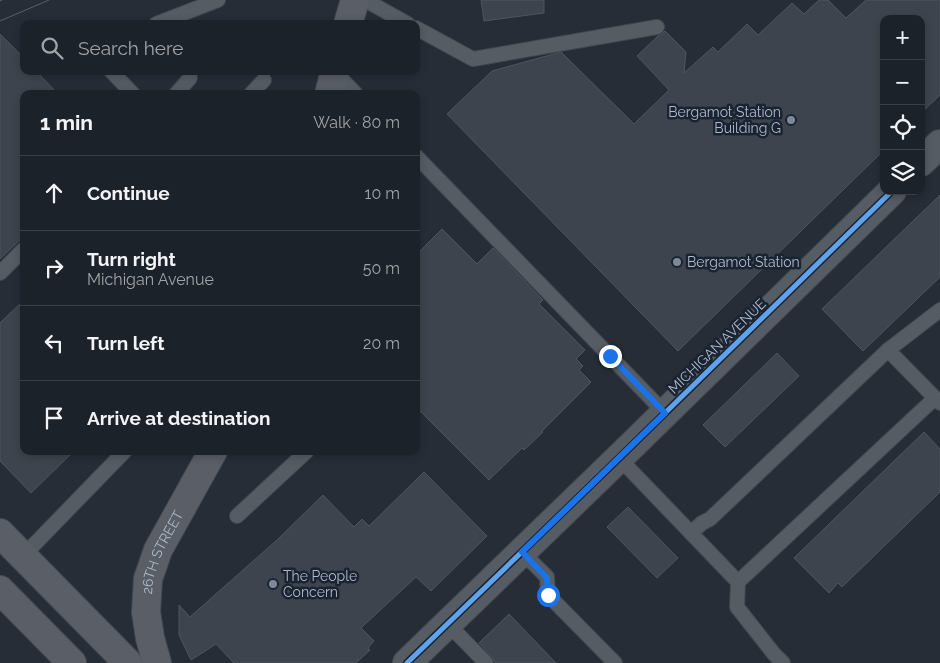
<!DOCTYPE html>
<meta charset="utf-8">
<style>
:root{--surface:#1c2229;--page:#252a31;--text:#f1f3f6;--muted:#a0a4a8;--line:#3a3f46}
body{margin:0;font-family:Raleway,sans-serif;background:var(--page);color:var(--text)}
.controls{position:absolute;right:15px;top:15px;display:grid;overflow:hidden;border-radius:10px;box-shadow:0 2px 8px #0003}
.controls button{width:45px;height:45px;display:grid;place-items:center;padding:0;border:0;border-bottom:1px solid var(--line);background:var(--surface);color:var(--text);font:25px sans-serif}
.stop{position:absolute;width:15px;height:15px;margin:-11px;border:4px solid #1a73e8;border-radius:50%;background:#fff}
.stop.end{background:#1a73e8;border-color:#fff;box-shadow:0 1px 5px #0008}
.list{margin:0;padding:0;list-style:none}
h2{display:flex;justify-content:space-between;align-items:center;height:65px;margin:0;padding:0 20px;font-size:21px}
h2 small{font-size:16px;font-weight:400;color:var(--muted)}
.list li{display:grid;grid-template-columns:32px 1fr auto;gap:15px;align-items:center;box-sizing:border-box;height:75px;padding:0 20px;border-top:1px solid var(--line)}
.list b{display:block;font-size:19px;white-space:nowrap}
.list p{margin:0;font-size:16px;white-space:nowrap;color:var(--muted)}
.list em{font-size:16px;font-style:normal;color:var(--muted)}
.icon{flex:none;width:28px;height:28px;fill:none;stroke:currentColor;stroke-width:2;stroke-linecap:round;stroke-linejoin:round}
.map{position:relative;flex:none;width:940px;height:663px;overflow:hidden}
.search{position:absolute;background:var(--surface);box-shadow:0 2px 8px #0003;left:20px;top:20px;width:400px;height:55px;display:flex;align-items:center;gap:12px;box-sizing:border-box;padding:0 18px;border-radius:10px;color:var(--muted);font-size:19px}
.panel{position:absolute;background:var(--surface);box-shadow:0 2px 8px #0003;left:20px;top:90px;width:400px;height:365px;border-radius:10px}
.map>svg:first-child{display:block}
</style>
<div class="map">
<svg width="940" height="663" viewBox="0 0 940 663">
<rect width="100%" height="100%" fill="#262d37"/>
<!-- building -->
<g fill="#3e444d" stroke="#4e555f">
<polygon points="481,0 544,0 544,13 484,21"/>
<polygon points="819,0 828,0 846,18 866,0 940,0 940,95 921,113 921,19 884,19 884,150 678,351 447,114 492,71 561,52 634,124 669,90 637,56 658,36 662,34 665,31 686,52 684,73 713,47 718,52 747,24 758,35 792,3 804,14"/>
<polygon points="0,34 24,58 24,71 36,71 58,94 24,94 24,236 0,259"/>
<polygon points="940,195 940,277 863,351 822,309"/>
<polygon points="442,229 477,264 493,248 543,300 539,304 585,350 576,359 583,366 579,370 591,382 542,431 543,432 524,450 522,448 489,480 416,407 416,255"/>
<polygon points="24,300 24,451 74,451 31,493 0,461 0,323"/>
<polygon points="777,353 799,376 725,447 703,425"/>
<polygon points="924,432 940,449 940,492 842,587 838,583 829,593 794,558"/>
<polygon points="424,472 487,536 431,591 416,577 361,628 374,641 368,648 370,650 356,663 234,663 216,644 191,660 179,635 179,605 190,617 277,540 323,495 354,527 362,519 369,526"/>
<polygon points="628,507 678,558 657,578 607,527"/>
<polygon points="509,614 556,663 496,663 495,662 492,657 479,643"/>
</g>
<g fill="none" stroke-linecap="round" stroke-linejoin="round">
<!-- lane casing -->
<g stroke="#43484f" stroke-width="16">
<g id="lane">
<polyline points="365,0 408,24"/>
<polyline points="156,24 218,0"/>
<polyline points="416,28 473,59 657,27"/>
<polyline points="111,71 133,94"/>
<polyline points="335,72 356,94"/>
<polyline points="176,94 190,78 189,71"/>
<polyline points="251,94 264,80"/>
<polyline points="416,156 665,413"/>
<polyline points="0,273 24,249"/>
<polyline points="888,350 940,403"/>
<polyline points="619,458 738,582 737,607 774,654 783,663"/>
<polyline points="237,516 307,451"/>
<polyline points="691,533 702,523 710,519 888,350 940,310"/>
<polyline points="522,552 547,577 548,595 615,663"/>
<polyline points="23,556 125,451"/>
<polyline points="738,582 935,398"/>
<polyline points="448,624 486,663"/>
</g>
</g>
<!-- street casing -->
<g stroke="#43484f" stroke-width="30">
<g id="street">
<polyline points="921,162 940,144"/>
<polyline points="407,663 619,458 892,191"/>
</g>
</g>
<!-- primary casing -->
<g stroke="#434a53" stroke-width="30">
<g id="primary">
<polyline points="348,24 355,0"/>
<polyline points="329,94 335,71"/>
<polyline points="0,533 128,663"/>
<polyline points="0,590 72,663"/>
<path id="s1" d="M 157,663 L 150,638 L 146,612 L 148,579 L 158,550 L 213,451"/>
</g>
</g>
<!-- lane -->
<use href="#lane" stroke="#565c64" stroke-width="14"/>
<!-- street -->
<use href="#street" stroke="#565c64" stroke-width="28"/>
<!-- primary -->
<use href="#primary" stroke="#595e67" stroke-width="28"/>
<!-- tram -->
<g stroke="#5a5f68" stroke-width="1">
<polyline points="0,1 2,0"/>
<polyline points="0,21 49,0"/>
</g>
<!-- cycleway casing -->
<g stroke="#1a2332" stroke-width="8">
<polyline id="cycleway" points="407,663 619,458 892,191"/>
</g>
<!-- cycleway -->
<use href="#cycleway" stroke="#60a3ed" stroke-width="5"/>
</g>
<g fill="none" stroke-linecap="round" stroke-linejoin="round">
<!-- route -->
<polyline stroke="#1a73e8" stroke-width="6" points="548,595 547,578 522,552 665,413 610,356"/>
</g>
<!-- markers -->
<g fill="#7f8896" stroke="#1a2332" stroke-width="2">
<circle cx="791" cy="120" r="5"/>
<circle cx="677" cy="262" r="5"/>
<circle cx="273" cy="584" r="5"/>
</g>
<g text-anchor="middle" stroke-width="5" stroke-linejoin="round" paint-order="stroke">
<!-- poi labels -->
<g font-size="14" fill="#afb9c9" stroke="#1a2332" text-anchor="start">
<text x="781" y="117" text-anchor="end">Bergamot Station<tspan x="781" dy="16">Building G</tspan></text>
<text x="687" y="267">Bergamot Station</text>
<text x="283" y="581">The People<tspan x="283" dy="16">Concern</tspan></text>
</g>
<!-- street labels -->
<g font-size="14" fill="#afb9c9" stroke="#1a2332">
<text transform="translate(717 346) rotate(-44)" y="5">MICHIGAN AVENUE</text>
<text dy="5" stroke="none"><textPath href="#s1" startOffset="115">26TH STREET</textPath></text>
</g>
</g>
</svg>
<div class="controls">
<button>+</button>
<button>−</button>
<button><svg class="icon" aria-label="locate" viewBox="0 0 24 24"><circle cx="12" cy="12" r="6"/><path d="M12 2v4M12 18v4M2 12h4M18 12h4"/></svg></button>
<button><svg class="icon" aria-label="layers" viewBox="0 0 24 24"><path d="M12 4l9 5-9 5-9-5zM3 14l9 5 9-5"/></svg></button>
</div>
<div class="stop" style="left:548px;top:595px"></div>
<div class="stop end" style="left:610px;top:356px"></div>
<div class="search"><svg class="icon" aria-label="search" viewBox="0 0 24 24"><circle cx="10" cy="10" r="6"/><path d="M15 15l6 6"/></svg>Search here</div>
<section class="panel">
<h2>1 min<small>Walk · 80 m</small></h2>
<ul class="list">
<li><svg class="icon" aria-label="ahead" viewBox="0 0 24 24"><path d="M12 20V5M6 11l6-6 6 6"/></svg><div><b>Continue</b></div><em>10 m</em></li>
<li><svg class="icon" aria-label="right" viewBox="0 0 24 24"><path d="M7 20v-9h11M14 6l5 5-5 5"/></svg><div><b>Turn right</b><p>Michigan Avenue</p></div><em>50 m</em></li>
<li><svg class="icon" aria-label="left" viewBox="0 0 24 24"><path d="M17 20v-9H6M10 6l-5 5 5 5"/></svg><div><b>Turn left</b></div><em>20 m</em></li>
<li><svg class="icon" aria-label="arrive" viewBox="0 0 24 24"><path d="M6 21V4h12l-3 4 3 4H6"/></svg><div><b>Arrive at destination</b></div></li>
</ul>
</section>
</div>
